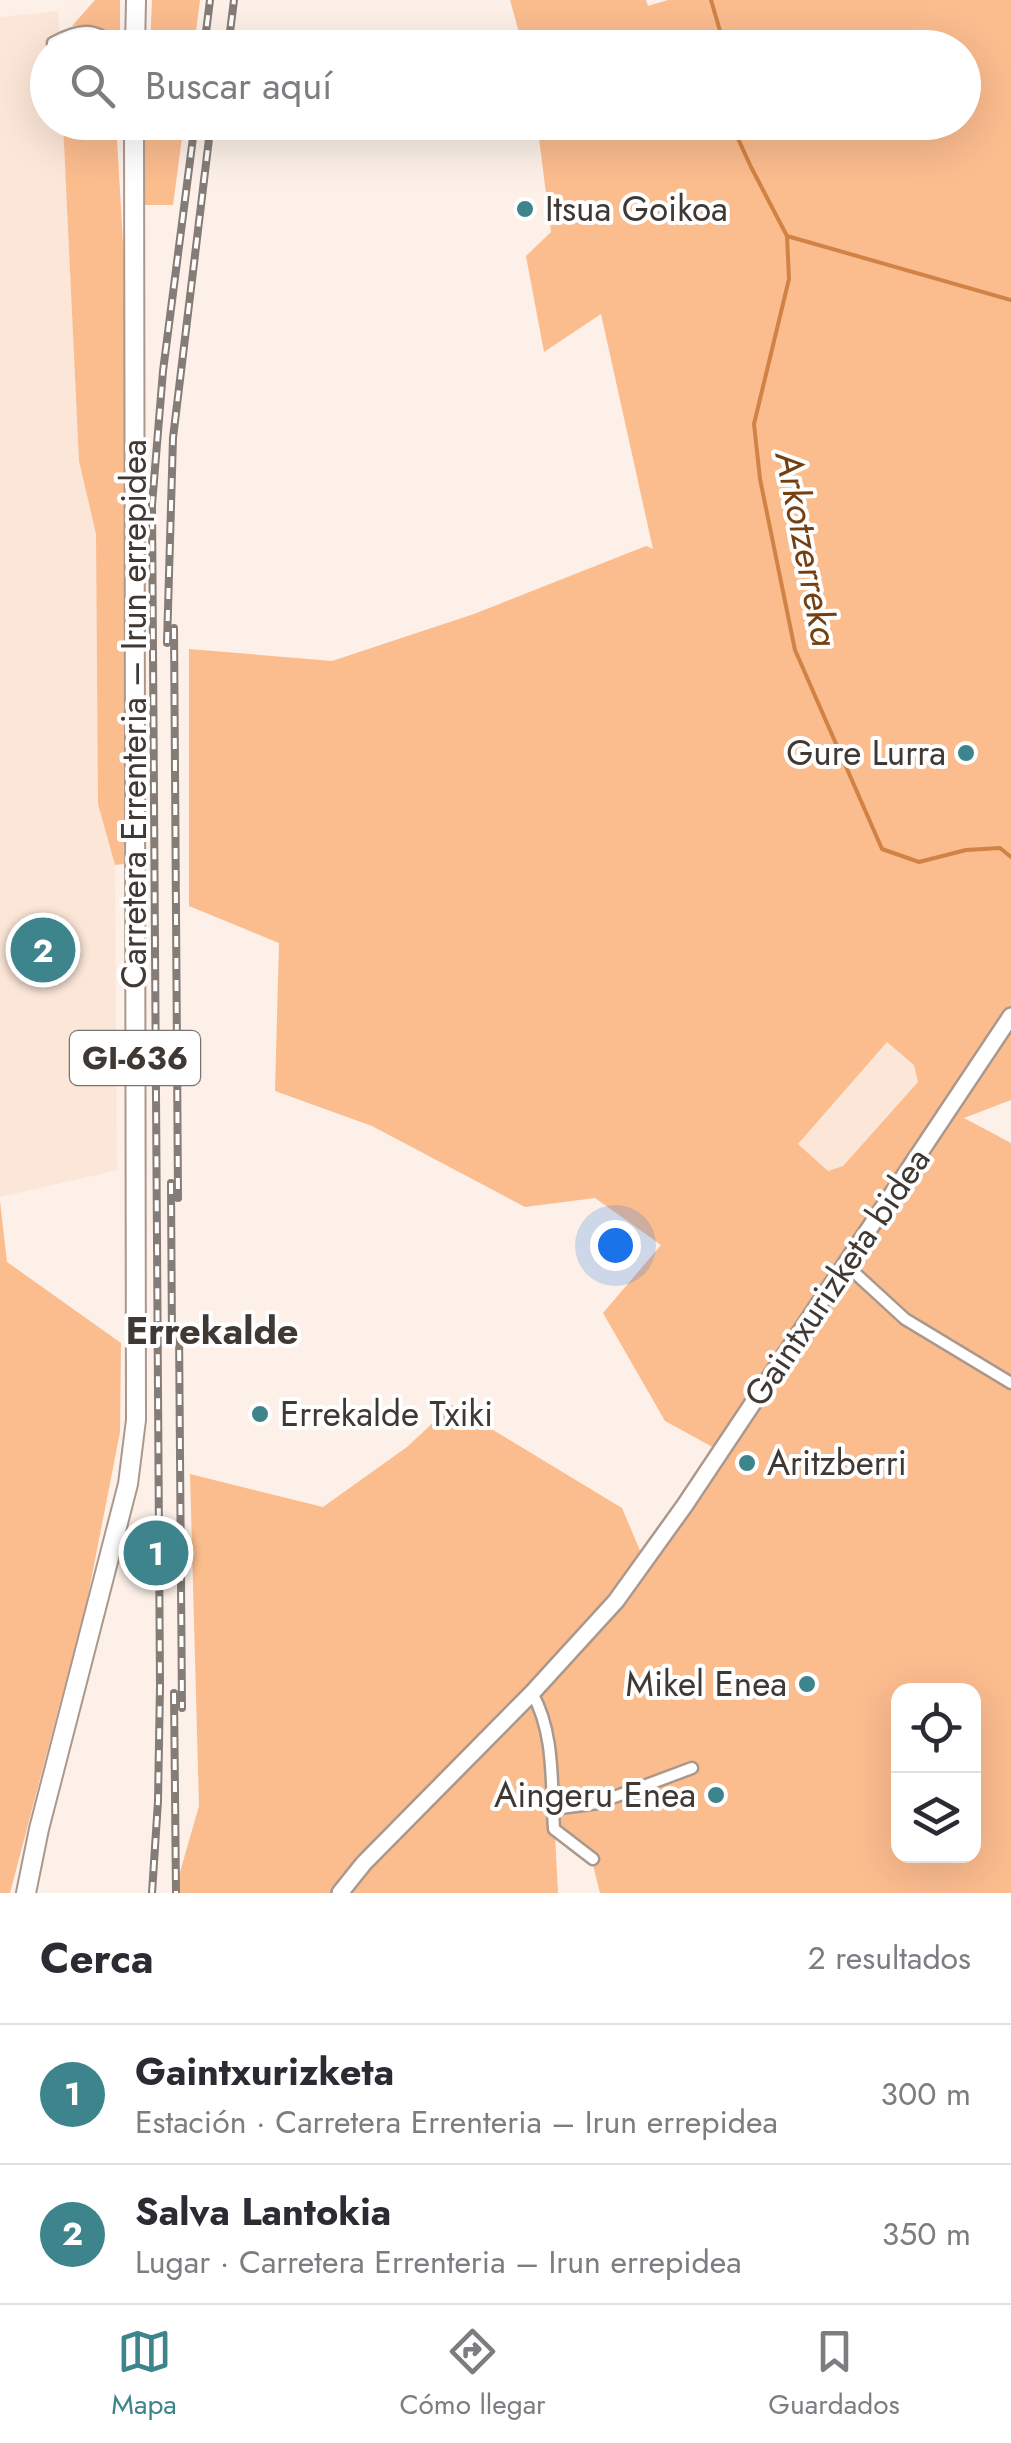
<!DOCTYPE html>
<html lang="es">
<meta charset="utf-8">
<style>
:root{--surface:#fff;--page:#f2f2f3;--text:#2b2b33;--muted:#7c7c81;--line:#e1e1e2;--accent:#3d848d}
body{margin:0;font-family:Jost,sans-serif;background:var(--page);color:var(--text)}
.controls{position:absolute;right:30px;bottom:30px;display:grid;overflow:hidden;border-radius:20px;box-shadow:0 10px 40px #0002}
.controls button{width:90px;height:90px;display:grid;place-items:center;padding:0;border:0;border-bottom:2px solid var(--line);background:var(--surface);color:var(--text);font:50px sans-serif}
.you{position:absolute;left:615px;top:1245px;width:35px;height:35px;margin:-25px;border:8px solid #fff;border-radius:50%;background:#1a73e8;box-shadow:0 0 0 15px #1a73e833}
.badge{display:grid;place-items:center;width:65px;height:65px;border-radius:50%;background:var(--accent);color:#fff;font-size:32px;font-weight:700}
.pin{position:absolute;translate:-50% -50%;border:5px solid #fff;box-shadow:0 2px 10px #0006}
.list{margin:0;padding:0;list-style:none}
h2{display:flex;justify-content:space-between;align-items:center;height:130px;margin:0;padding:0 40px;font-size:42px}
h2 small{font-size:32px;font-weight:400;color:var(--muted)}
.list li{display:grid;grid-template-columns:65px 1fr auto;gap:30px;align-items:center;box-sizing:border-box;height:140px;padding:0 40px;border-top:2px solid var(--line)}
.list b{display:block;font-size:38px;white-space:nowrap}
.list p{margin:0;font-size:32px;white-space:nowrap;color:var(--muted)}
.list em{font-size:32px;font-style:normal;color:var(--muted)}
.icon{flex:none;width:55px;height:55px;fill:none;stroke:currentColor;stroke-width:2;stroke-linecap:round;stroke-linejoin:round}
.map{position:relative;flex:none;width:1011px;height:1893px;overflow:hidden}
.search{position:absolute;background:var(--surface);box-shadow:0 10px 40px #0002;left:30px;right:30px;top:30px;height:110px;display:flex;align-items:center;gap:25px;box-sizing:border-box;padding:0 35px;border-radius:55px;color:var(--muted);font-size:38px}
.sheet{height:410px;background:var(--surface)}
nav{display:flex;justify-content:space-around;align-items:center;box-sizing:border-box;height:140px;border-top:2px solid var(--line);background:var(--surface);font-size:28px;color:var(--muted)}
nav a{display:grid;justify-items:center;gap:5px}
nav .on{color:var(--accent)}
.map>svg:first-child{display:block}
</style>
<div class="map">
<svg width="1011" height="1893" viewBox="0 0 1011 1893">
<rect width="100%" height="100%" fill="#fcf0e8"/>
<!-- built -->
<g fill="#fbe6d7">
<polygon points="58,11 60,47 48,48 48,122 63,123 79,461 96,534 98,804 115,865 117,1170 0,1197 0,17"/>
<polygon points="887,1041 914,1065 918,1082 843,1166 828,1171 798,1144"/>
</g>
<!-- green -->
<g fill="#fbbc8e" fill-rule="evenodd">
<path d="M 95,0 L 120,0 L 120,45 C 106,27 94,23 72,26 Z"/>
<polygon points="152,0 200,0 194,47 150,47"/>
<path d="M 510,0 L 646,0 L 648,6 L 668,0 L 1011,0 L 1011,1100 L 964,1118 L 1011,1143 L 1011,1893 L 600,1893 L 593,1865 L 555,1835 L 558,1893 L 174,1893 L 199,1806 L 190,1474 L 323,1507 L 407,1447 L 452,1405 L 622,1508 L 644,1560 L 729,1456 L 665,1421 L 603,1313 L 661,1245 L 595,1198 L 525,1207 L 372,1126 L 275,1091 L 279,943 L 189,906 L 189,649 L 332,661 L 474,614 L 646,546 L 653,549 L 601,314 L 544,352 L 526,256 L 551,232 L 537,123 L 964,122 L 964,48 L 523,47 ZM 887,1042 L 914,1065 L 918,1082 L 843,1166 L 828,1171 L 798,1144 ZM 898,1690 L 974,1690 L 974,1856 L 898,1856 Z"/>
<polygon points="63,123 116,123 127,310 124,864 115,865 98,804 96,534 79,461"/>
<polygon points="146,123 184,123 173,205 142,205"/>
<polygon points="0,1201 7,1262 121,1343 120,1432 87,1601 10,1893 0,1893"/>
</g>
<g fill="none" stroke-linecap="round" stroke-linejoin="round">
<!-- stream -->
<g stroke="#d18345" stroke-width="4">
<polyline points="711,0 725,48"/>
<polyline points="735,122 735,132 751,167 787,236 789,279 754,424 760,479 795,650 882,849 919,862 966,850 1000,848 1011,857"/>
<polyline points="787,236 1011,300"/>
</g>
<!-- street casing -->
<g stroke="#ab988c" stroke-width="15">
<g id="street">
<path d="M 53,43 C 77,30 96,25 115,48"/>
<polyline points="844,1263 905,1319 1011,1383"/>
<path d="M 532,1693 C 555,1733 551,1784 554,1829 L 593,1859"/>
<polyline points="553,1809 598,1803 692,1768"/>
</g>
</g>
<!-- secondary casing -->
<g stroke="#ab988c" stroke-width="20">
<polyline id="secondary" points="340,1893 364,1863 532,1693 616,1601 685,1505 1011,1016"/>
</g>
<!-- primary casing -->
<g stroke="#ab988c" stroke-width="22">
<g id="primary">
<polyline points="135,48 136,0"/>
<polyline points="26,1893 39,1829 128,1484 136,1420 134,122"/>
</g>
</g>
<!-- street -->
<use href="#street" stroke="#fff" stroke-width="10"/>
<!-- secondary -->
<use href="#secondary" stroke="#fff" stroke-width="15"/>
<!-- primary -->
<use href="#primary" stroke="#fff" stroke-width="18"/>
<!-- rail casing -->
<g stroke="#867c76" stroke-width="8">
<g id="rail">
<polyline points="204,48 210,0"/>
<polyline points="228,48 234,0"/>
<polyline points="174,628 178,1198"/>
<polyline points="167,643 173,438 211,122"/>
<polyline points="171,1183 172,1343"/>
<polyline points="179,1328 182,1708"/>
<polyline points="174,1693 176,1893"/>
<polyline points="152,1893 158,1801 160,1686 152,505 163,371 195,122"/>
</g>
</g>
<!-- rail -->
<use href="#rail" stroke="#fff" stroke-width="4" stroke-dasharray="11" stroke-linecap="butt"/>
</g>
<!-- markers -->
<g fill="#3d848d" stroke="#fff" stroke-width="4">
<circle cx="525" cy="209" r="10"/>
<circle cx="966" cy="753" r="10"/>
<circle cx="260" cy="1414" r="10"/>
<circle cx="747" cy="1463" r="10"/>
<circle cx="807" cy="1684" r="10"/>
<circle cx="716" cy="1795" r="10"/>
</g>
<g text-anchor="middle" stroke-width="8" stroke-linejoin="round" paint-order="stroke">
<!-- shield labels -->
<rect fill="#fff" stroke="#797470" stroke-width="2.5" x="70" y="1031" width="130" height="54" rx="8"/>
<g font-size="32" font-weight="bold" fill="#403833">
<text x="135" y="1069">GI-636</text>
</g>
<!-- poi labels -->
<g font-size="35" fill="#403833" stroke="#fff" text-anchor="start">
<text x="545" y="221">Itsua Goikoa</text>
<text x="946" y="765" text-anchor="end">Gure Lurra</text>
<text x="280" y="1426">Errekalde Txiki</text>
<text x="767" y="1475">Aritzberri</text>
<text x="787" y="1696" text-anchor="end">Mikel Enea</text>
<text x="696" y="1807" text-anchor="end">Aingeru Enea</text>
</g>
<!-- street labels -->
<g font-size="35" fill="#403833" stroke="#fff">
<text transform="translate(134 714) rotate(-90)" y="12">Carretera Errenteria – Irun errepidea</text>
<text transform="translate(837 1277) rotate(-56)" y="12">Gaintxurizketa bidea</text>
</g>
<!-- water labels -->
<g font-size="38" font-style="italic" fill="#744012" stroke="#fff">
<text transform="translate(807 549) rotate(79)" y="13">Arkotzerreka</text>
</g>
<!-- neighbourhood labels -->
<g font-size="38" font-weight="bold" fill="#403833" stroke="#fff">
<text x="212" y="1344">Errekalde</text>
</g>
</g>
</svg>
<div class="controls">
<button><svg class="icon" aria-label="locate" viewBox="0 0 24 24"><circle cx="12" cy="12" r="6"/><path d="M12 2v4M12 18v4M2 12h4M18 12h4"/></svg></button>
<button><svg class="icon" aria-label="layers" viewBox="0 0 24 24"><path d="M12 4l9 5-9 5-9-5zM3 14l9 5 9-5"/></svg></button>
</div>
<div class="you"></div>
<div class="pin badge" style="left:156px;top:1553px">1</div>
<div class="pin badge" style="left:43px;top:950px">2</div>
<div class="search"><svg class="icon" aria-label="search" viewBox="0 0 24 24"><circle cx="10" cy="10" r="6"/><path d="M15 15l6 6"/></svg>Buscar aquí</div>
</div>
<section class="sheet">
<h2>Cerca<small>2 resultados</small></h2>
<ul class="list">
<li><span class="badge">1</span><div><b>Gaintxurizketa</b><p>Estación · Carretera Errenteria – Irun errepidea</p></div><em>300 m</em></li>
<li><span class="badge">2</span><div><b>Salva Lantokia</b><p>Lugar · Carretera Errenteria – Irun errepidea</p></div><em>350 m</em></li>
</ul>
</section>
<nav>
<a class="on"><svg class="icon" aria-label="map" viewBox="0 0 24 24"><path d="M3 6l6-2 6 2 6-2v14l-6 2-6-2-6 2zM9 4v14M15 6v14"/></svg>Mapa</a>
<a><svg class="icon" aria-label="directions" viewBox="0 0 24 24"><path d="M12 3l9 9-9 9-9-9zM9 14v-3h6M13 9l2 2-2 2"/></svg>Cómo llegar</a>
<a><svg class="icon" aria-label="saved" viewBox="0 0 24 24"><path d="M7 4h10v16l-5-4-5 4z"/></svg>Guardados</a>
</nav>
